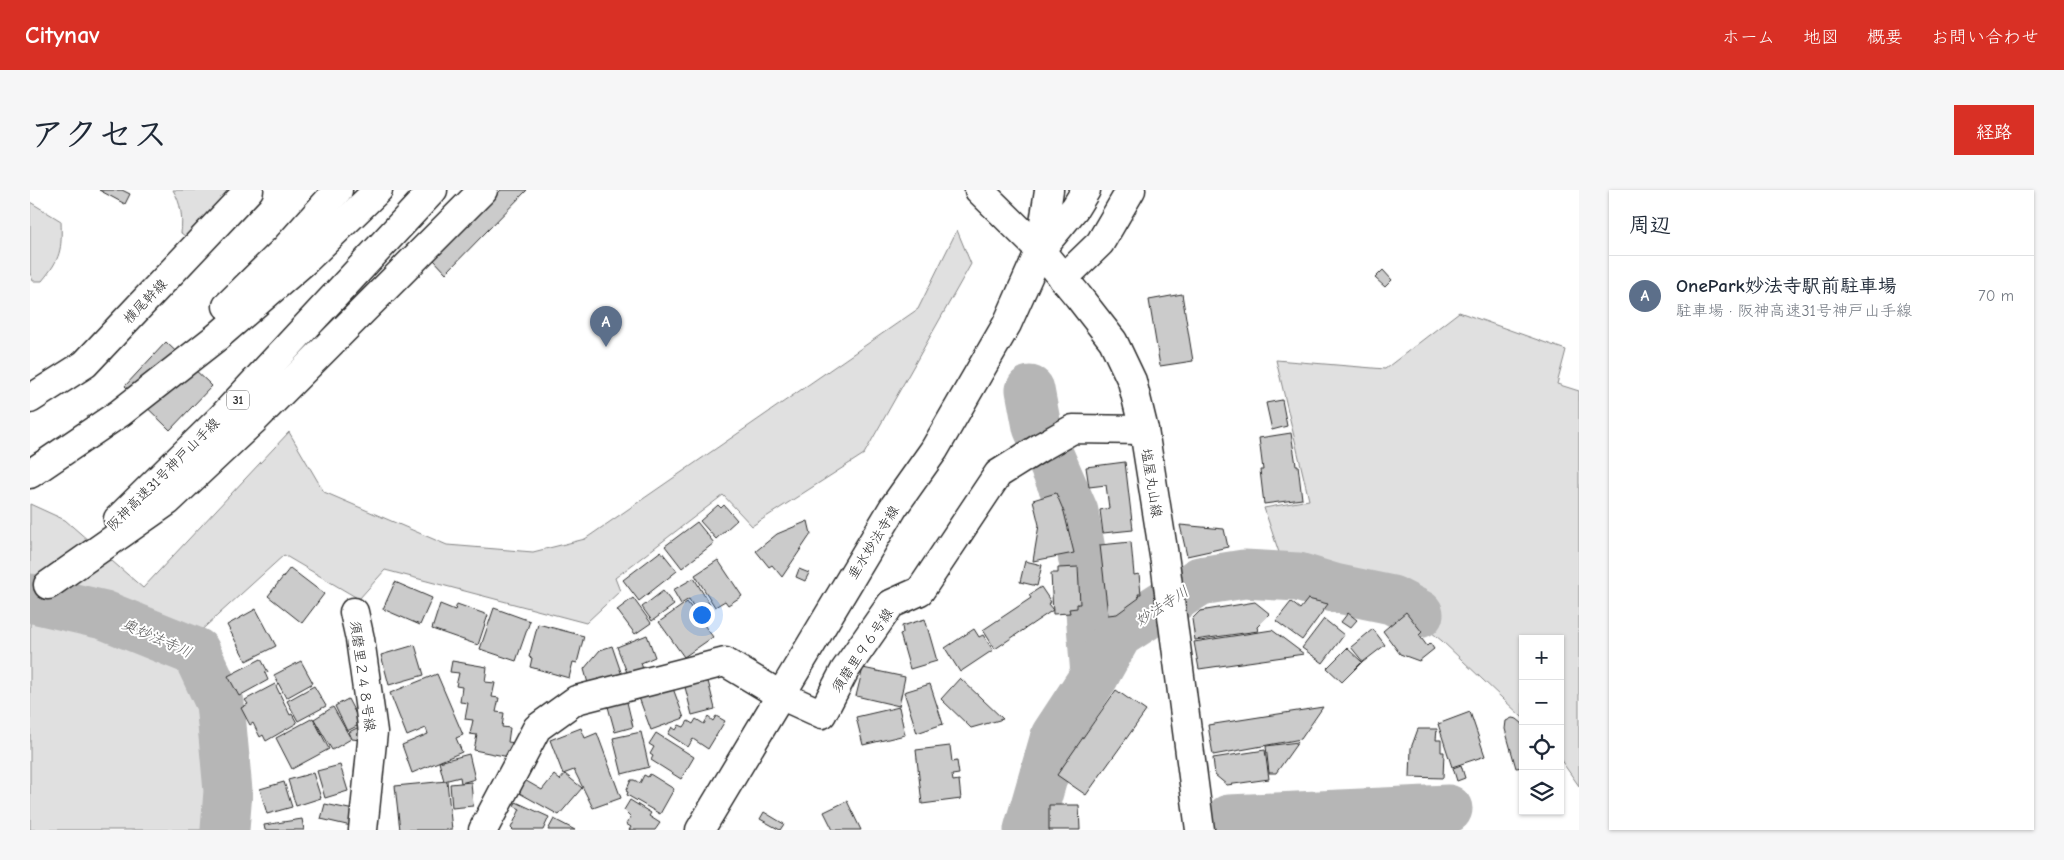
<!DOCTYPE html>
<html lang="ja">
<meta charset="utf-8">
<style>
:root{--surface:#fff;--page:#f6f6f7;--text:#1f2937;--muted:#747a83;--line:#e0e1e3;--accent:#d93025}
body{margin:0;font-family:"Comic Neue","Klee One",sans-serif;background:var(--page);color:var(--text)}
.controls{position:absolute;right:15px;bottom:15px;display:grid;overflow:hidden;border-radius:0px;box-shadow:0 1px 4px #0004}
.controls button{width:45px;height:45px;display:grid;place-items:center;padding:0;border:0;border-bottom:1px solid var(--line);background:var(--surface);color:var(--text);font:25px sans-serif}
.you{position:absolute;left:671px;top:424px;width:18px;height:18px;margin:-12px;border:4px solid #fff;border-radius:50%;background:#1a73e8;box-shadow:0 0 0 8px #1a73e833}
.badge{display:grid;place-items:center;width:32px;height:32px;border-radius:50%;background:var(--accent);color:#fff;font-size:16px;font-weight:700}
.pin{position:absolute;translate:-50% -41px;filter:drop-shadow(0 1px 2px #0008)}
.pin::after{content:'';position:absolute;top:26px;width:18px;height:15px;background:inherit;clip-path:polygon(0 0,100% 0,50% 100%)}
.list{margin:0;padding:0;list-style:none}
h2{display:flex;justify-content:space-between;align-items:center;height:65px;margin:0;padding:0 20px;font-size:21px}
h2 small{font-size:16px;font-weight:400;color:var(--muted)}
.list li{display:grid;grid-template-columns:32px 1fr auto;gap:15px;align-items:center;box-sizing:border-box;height:80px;padding:0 20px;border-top:1px solid var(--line)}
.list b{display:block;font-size:19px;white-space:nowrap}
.list p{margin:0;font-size:16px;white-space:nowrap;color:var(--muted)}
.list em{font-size:16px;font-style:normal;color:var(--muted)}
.icon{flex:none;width:28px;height:28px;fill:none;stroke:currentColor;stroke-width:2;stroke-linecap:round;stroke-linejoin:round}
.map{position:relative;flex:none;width:1549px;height:640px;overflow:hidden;border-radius:0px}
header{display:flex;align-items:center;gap:30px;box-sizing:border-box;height:70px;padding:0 25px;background:var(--accent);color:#fff}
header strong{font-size:24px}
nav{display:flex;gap:28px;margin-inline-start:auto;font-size:18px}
.intro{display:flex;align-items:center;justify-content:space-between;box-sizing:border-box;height:120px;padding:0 30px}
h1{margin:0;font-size:35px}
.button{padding:12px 22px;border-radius:0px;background:var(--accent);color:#fff;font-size:18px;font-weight:700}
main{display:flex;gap:30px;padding:0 30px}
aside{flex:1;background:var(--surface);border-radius:0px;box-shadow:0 1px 4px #0004}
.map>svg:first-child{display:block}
</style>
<header>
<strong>Citynav</strong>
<nav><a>ホーム</a><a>地図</a><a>概要</a><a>お問い合わせ</a></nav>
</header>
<div class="intro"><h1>アクセス</h1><a class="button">経路</a></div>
<main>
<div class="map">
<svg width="1549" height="640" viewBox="0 0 1549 640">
<rect width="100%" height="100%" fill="#fff"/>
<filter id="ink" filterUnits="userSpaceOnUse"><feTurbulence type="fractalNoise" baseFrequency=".02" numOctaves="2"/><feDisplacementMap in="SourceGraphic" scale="10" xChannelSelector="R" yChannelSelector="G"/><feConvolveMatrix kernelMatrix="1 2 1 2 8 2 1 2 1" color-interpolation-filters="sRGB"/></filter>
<g filter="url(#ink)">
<!-- green -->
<g fill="#e0e0e0" stroke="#868686">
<path d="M 143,0 L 199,0 L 155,46 L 151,43 C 153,28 151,13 143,0 Z"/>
<path d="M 0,12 L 31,31 C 32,60 31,68 12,91 L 3,91 L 0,83 Z"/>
<polygon points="927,40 941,74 834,264 722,336 693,305 585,388 590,401 556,433 355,380 329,409 254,365 166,445 189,569 181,640 0,640 0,314 35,330 113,398 259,242 294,302 417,355 503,362 555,349 888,119"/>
<polygon points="1429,122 1536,160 1527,194 1549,201 1549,596 1530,569 1530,449 1493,449 1493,528 1412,451 1373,419 1262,401 1234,318 1279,310 1246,170 1355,179"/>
</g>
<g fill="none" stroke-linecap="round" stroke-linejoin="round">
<!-- river -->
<g stroke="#b6b6b6" stroke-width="49">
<polyline points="1000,200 1007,237 1044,322 1058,397 1065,485"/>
<polyline points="0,408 74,425 166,462 190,513 198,601 195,640"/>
<polyline points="1199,629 1418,619"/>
<polyline points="998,640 1025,546 1065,485 1088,444 1170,391 1214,384 1268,387 1304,398 1362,410 1389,424"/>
</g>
</g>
<!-- building -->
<g fill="#cbcbcb" stroke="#2b2b2b">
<polygon points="69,0 92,0 100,4 95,14"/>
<polygon points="471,0 497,0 416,83 404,70"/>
<polygon points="1353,80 1362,90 1355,97 1345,88"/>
<polygon points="1152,104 1163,171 1130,176 1119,110"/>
<polygon points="136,152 182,196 140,240 95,196"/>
<polygon points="1252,210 1257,236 1242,240 1236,213"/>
<polygon points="1261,243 1266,275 1268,275 1272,309 1234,314 1230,280 1233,280 1229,248"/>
<polygon points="1095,272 1103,340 1073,343 1070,320 1079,318 1076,295 1059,297 1056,277"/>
<polygon points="1026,303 1034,322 1044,363 1003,371 1009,335 1003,310"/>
<polygon points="688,315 691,318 694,315 707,330 686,349 670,331"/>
<polygon points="778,331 781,344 752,387 742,375 739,377 726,361 747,344"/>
<polygon points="667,332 684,353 652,378 635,356"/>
<polygon points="1150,335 1194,339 1198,357 1157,366"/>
<polygon points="1101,352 1104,385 1109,384 1111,404 1108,404 1109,408 1087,424 1078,425 1070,355"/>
<polygon points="631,361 647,381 609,411 593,390"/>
<polygon points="688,370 712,406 698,415 695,411 685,417 665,385"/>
<polygon points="995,371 1012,375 1007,396 990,392"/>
<polygon points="1048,377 1050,414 1047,414 1047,418 1039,419 1040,423 1023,424 1021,383 1028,383 1028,378"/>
<polygon points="260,378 294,404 272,433 238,406"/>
<polygon points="769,379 779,383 775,391 766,387"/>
<polygon points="664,388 680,415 667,423 659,409 651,414 643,400"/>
<polygon points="365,392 402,408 390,435 353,419"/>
<polygon points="1011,397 1021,412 1018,414 1023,420 965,459 953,440 1001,408 999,405"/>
<polygon points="633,401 644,415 622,431 612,417"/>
<polygon points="603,408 621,433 605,444 587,420"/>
<polygon points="1278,409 1298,414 1272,450 1246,431 1261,412 1270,419"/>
<polygon points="657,412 683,447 654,467 629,432"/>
<polygon points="1225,412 1240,424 1227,437 1228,441 1165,450 1162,429 1170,421"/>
<polygon points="410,414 425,420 427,414 458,425 448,455 402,439"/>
<polygon points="464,418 500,431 486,471 450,459"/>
<polygon points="226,419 246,456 216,471 197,435"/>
<polygon points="1376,422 1392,442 1389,445 1397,456 1400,453 1404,459 1389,471 1370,464 1353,441"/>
<polygon points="1318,423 1327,430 1320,438 1311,432"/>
<polygon points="895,429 907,471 880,479 870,444 873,443 872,436"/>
<polygon points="1294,429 1314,445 1293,473 1272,458"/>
<polygon points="508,434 554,446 547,473 543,472 539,488 500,477 502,468 499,467"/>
<polygon points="944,439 949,447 953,445 963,460 930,482 915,458"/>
<polygon points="1343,439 1355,455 1333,472 1321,457"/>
<polygon points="1242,440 1274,464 1169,479 1164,452"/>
<polygon points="617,445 625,467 611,473 613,479 598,485 587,457"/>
<polygon points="385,455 394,485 359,495 351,465"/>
<polygon points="582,456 593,488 559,497 554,479 570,460"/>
<polygon points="1317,458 1332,472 1312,492 1297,478"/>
<polygon points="231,469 238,482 235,483 238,490 209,506 198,486"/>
<polygon points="271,471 283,493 256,508 244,485"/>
<polygon points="422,471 457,477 455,492 465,493 462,507 469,508 466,522 474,523 472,537 480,538 478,552 486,553 479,567 444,560 447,545 440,544 443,530 435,529 438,513 430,512 432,497 426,496 429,483 420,482"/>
<polygon points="833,478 875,487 869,516 826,506"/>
<polygon points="676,483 685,519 662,525 653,489"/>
<polygon points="407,484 433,545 426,548 432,562 382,583 372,555 398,544 396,538 377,546 360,503"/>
<polygon points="930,488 973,529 941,538 911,509"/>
<polygon points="641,493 654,528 621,540 608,505"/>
<polygon points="245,494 260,525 262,524 267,533 236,551 233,545 230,547 223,533 220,535 211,518 218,514 215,510"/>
<polygon points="900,494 913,534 887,543 874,502"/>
<polygon points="284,496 296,516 268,531 257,511"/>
<polygon points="1086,500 1116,521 1056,605 1027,585"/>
<polygon points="596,508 603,537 585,542 577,513"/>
<polygon points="318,509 331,534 317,541 305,516"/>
<polygon points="303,517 321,549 302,560 284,529"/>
<polygon points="869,517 875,545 833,555 826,527"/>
<polygon points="1293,517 1271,549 1183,565 1178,535"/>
<polygon points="1440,522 1455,566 1422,577 1408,534"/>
<polygon points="686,526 695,531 678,559 663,549 658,557 638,544 642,537 646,540 649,535 654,537 658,531 663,534 666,529 674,534 678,527 683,531"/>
<polygon points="283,528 299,559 262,579 246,548"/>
<polygon points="1482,528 1487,529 1493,534 1493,577 1486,578 1475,539 1476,531"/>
<polygon points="331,536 330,550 322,549 319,542"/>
<polygon points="551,538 555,548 567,543 591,608 563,618 544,580 533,584 520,550"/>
<polygon points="1388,539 1407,539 1406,550 1411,550 1411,562 1414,562 1413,588 1380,587 1381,558"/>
<polygon points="611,542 619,577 592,584 583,548"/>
<polygon points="626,543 664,567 651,589 621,570 623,566 620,564 624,557 619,554"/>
<polygon points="1268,552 1246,583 1239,583 1236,556"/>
<polygon points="920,556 922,572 927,571 929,584 922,585 923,591 929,590 931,609 892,614 886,560"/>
<polygon points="1235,560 1239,589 1197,595 1185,585 1183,568"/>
<polygon points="439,564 445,589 431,593 430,587 414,591 409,572"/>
<polygon points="310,575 318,601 295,608 287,581"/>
<polygon points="1431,575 1435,588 1427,591 1423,578"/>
<polygon points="283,583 291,608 266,616 258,590"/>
<polygon points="535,584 552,598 529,625 484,600 491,588 512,600 524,585 530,590"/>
<polygon points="620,584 644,599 630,624 597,605 598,602 596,601 601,590 604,590 610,593 614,585 618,587"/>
<polygon points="417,591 422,640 370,640 365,596"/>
<polygon points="254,592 262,617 237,624 230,599"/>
<polygon points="441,592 443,616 422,618 420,594"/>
<polygon points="600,610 621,623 619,626 630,633 625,640 599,640 601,637 596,634 601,627 594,620"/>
<polygon points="817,611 831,640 803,640 794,622"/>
<polygon points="486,612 519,627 513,640 483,640 481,638 490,619 484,616"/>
<polygon points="295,614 324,620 321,636 291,629"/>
<polygon points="1019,615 1049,615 1050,640 1019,640"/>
<polygon points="734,622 754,634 750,640 730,629"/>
<polygon points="272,629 274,640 235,640 234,635"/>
<polygon points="524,629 545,640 518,640"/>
</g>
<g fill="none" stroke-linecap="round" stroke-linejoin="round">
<!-- minor casing -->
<g stroke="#2b2b2b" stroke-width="31">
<g id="minor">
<polyline points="949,0 1010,60 1048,106 1083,151 1102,191 1114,240 1135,372 1170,640"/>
<polyline points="1011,59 1045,18 1056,0"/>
<polyline points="1033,89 1070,53 1101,0"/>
<polyline points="0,209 55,174 219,0"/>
<polyline points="324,422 330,449 343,542 333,640"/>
<polyline points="453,640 507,538 546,510 695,472 750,505 792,524 815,480 861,414 890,401 968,284 1011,257 1043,239 1114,240"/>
<polyline points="670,640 863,318 904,260 977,134 1010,60 1019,0"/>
</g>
</g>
<!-- highway casing -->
<g stroke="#2b2b2b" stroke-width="31">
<g id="highway">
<polyline points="197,116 255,59 308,0"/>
<polyline points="0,284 90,223 187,147 276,70 348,0"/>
<polyline points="88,329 192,227 403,0"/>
<polyline points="18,395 138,311 223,231 453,0"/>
</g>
</g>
<!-- minor -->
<use href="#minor" stroke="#fff" stroke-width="28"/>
<!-- highway -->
<use href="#highway" stroke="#fff" stroke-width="28"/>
</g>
</g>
<g text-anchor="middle" stroke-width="4" stroke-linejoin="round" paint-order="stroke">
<!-- shield labels -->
<rect fill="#fff" stroke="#6b6b6b" stroke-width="1" x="197" y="200.5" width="22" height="19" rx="4"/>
<g font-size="12" font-weight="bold" fill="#2b2b2b">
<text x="208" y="214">31</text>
</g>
<!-- street labels -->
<g font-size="14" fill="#2b2b2b" stroke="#fff">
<text transform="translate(115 111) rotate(-46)" y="5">横尾幹線</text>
<text transform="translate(133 284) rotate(-45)" y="5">阪神高速31号神戸山手線</text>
<text transform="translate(1122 293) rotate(81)" y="5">塩屋丸山線</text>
<text transform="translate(843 352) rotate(-58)" y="5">垂水妙法寺線</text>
<text transform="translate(832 460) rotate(-56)" y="5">須磨里９６号線</text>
<text transform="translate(333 486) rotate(82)" y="5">須磨里２４８号線</text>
</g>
<!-- water labels -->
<g font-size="15" font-style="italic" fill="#5c5c5c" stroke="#fff">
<text transform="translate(1132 416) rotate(-33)" y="5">妙法寺川</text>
<text transform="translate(127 448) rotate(24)" y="5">奥妙法寺川</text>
</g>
</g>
</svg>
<div class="controls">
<button>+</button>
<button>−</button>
<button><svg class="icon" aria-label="locate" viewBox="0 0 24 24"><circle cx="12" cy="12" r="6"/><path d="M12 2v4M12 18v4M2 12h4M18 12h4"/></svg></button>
<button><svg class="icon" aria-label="layers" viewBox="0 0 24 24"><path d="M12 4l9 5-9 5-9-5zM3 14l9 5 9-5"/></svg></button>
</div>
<div class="you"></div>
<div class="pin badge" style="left:576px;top:157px;background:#5c6f8a">A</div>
</div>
<aside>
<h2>周辺<small></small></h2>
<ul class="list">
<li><span class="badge" style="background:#5c6f8a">A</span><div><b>OnePark妙法寺駅前駐車場</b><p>駐車場 · 阪神高速31号神戸山手線</p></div><em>70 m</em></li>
</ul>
</aside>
</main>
